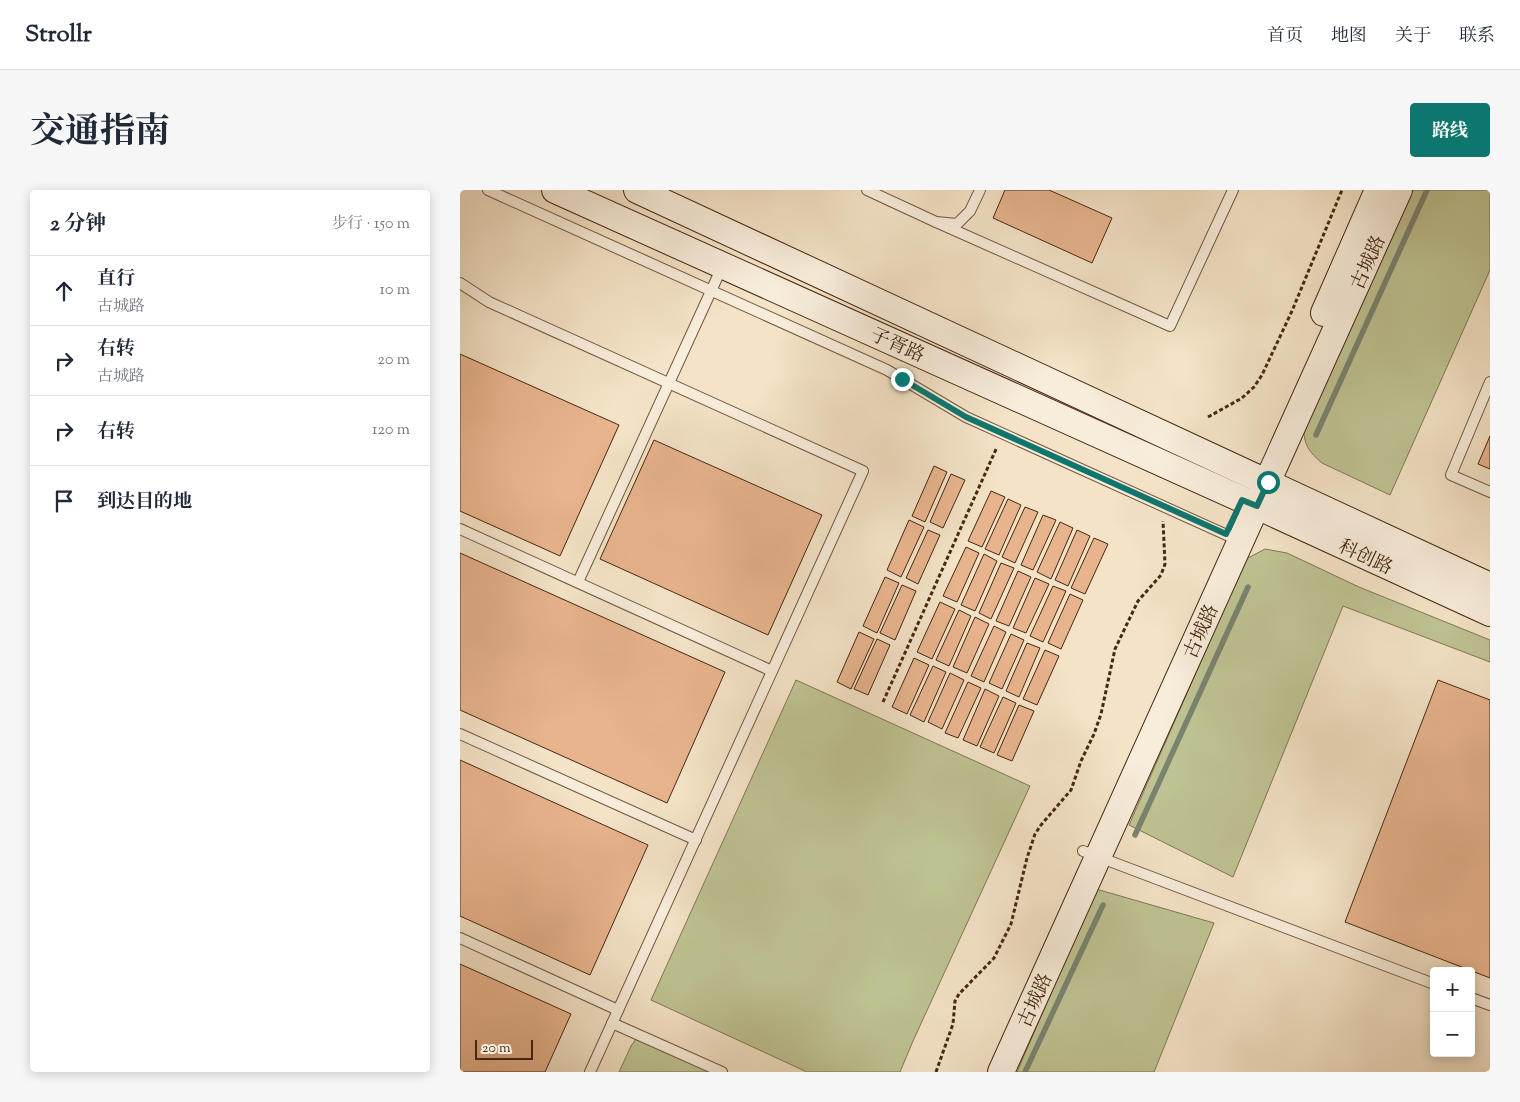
<!DOCTYPE html>
<html lang="zh">
<meta charset="utf-8">
<style>
:root{--surface:#fff;--page:#f6f6f7;--text:#1f2937;--muted:#747a83;--line:#e0e1e3;--accent:#0f766e}
body{margin:0;font-family:"Sorts Mill Goudy","Noto Serif SC",serif;background:var(--page);color:var(--text)}
.controls{position:absolute;right:15px;bottom:15px;display:grid;overflow:hidden;border-radius:5px;box-shadow:0 2px 12px #0003}
.controls button{width:45px;height:45px;display:grid;place-items:center;padding:0;border:0;border-bottom:1px solid var(--line);background:var(--surface);color:var(--text);font:25px sans-serif}
.scale{position:absolute;left:15px;bottom:12px;width:58px;box-sizing:border-box;padding-left:5px;border:2px solid #462811;border-top:0;font-size:14px;line-height:18px;white-space:nowrap;color:#462811;-webkit-text-stroke:4px #f8eddb;paint-order:stroke}
.stop{position:absolute;width:15px;height:15px;margin:-11px;border:4px solid #0f766e;border-radius:50%;background:#fff}
.stop.end{background:#0f766e;border-color:#fff;box-shadow:0 1px 5px #0008}
.list{margin:0;padding:0;list-style:none}
h2{display:flex;justify-content:space-between;align-items:center;height:65px;margin:0;padding:0 20px;font-size:21px}
h2 small{font-size:16px;font-weight:400;color:var(--muted)}
.list li{display:grid;grid-template-columns:32px 1fr auto;gap:15px;align-items:center;box-sizing:border-box;height:70px;padding:0 20px;border-top:1px solid var(--line)}
.list b{display:block;font-size:19px;white-space:nowrap}
.list p{margin:0;font-size:16px;white-space:nowrap;color:var(--muted)}
.list em{font-size:16px;font-style:normal;color:var(--muted)}
.icon{flex:none;width:28px;height:28px;fill:none;stroke:currentColor;stroke-width:2;stroke-linecap:round;stroke-linejoin:round}
.map{position:relative;flex:none;width:1030px;height:882px;overflow:hidden;border-radius:5px}
header{display:flex;align-items:center;gap:30px;box-sizing:border-box;height:70px;padding:0 25px;background:var(--surface);border-bottom:1px solid var(--line)}
header strong{font-size:24px}
nav{display:flex;gap:28px;margin-inline-start:auto;font-size:18px}
.intro{display:flex;align-items:center;justify-content:space-between;box-sizing:border-box;height:120px;padding:0 30px}
h1{margin:0;font-size:35px}
.button{padding:12px 22px;border-radius:5px;background:var(--accent);color:#fff;font-size:18px;font-weight:700}
main{display:flex;gap:30px;padding:0 30px}
aside{flex:1;background:var(--surface);border-radius:5px;box-shadow:0 2px 12px #0003}
.map>svg:first-child{display:block}
</style>
<header>
<strong>Strollr</strong>
<nav><a>首页</a><a>地图</a><a>关于</a><a>联系</a></nav>
</header>
<div class="intro"><h1>交通指南</h1><a class="button">路线</a></div>
<main>
<aside>
<h2>2 分钟<small>步行 · 150 m</small></h2>
<ul class="list">
<li><svg class="icon" aria-label="ahead" viewBox="0 0 24 24"><path d="M12 20V5M6 11l6-6 6 6"/></svg><div><b>直行</b><p>古城路</p></div><em>10 m</em></li>
<li><svg class="icon" aria-label="right" viewBox="0 0 24 24"><path d="M7 20v-9h11M14 6l5 5-5 5"/></svg><div><b>右转</b><p>古城路</p></div><em>20 m</em></li>
<li><svg class="icon" aria-label="right" viewBox="0 0 24 24"><path d="M7 20v-9h11M14 6l5 5-5 5"/></svg><div><b>右转</b></div><em>120 m</em></li>
<li><svg class="icon" aria-label="arrive" viewBox="0 0 24 24"><path d="M6 21V4h12l-3 4 3 4H6"/></svg><div><b>到达目的地</b></div></li>
</ul>
</aside>
<div class="map">
<svg width="1030" height="882" viewBox="0 0 1030 882">
<rect width="100%" height="100%" fill="#f4e3c7"/>
<filter id="stains"><feTurbulence type="fractalNoise" baseFrequency=".004" numOctaves="4"/><feColorMatrix values="0 0 0 0 .2 0 0 0 0 .09 0 0 0 0 .02 0 0 0 .5 -.17"/></filter>
<radialGradient id="worn" r=".72"><stop offset=".6" stop-color="#630" stop-opacity="0"/><stop offset="1" stop-color="#630" stop-opacity=".3"/></radialGradient>
<!-- green -->
<g fill="#bfc393" stroke="#827652">
<path d="M 953,0 L 1030,0 L 1030,80 L 930,305 L 862,273 C 849,262 843,254 844,237 Z"/>
<polygon points="805,359 827,363 899,397 1030,450 1030,472 883,416 773,687 669,635 786,369"/>
<polygon points="336,490 570,596 453,851 440,882 347,882 191,810"/>
<polygon points="636,699 754,733 694,882 557,882"/>
<polygon points="176,849 251,882 159,882 171,856"/>
</g>
<g fill="none" stroke-linecap="round" stroke-linejoin="round">
<!-- stream -->
<g stroke="#7a8370" stroke-width="5.5">
<polyline points="856,245 967,0"/>
<polyline points="675,645 788,397"/>
<polyline points="565,882 643,715"/>
</g>
</g>
<!-- building -->
<g fill="#e8b48e" stroke="#462811">
<polygon points="545,0 589,0 652,28 632,73 533,28"/>
<polygon points="0,164 159,235 100,366 0,321"/>
<polygon points="1030,246 1030,279 1018,274"/>
<polygon points="194,250 362,325 308,445 140,369"/>
<polygon points="474,276 487,282 465,332 452,326"/>
<polygon points="491,284 505,290 483,338 470,332"/>
<polygon points="531,301 545,307 522,357 508,351"/>
<polygon points="548,309 561,315 539,365 525,359"/>
<polygon points="565,317 578,322 555,373 542,367"/>
<polygon points="583,325 596,330 573,380 561,375"/>
<polygon points="449,330 464,337 441,387 427,380"/>
<polygon points="600,332 613,338 591,389 577,382"/>
<polygon points="468,340 480,345 458,394 446,388"/>
<polygon points="617,340 630,346 608,396 595,390"/>
<polygon points="634,348 648,354 625,404 611,398"/>
<polygon points="506,357 519,363 497,412 483,406"/>
<polygon points="0,363 265,482 207,613 0,520"/>
<polygon points="524,364 537,371 515,421 501,415"/>
<polygon points="541,373 554,378 531,429 519,423"/>
<polygon points="558,381 571,387 549,436 536,431"/>
<polygon points="425,387 439,393 417,443 403,436"/>
<polygon points="575,388 589,394 566,443 553,438"/>
<polygon points="442,395 456,401 435,450 420,443"/>
<polygon points="593,396 606,401 583,452 570,446"/>
<polygon points="610,404 623,410 601,459 588,453"/>
<polygon points="480,412 495,419 472,469 457,462"/>
<polygon points="499,420 511,426 489,476 476,470"/>
<polygon points="515,427 529,434 507,483 493,477"/>
<polygon points="534,436 546,442 524,492 511,486"/>
<polygon points="399,442 414,449 391,499 377,492"/>
<polygon points="551,444 564,450 542,499 529,493"/>
<polygon points="417,449 430,455 408,505 394,499"/>
<polygon points="567,453 580,458 559,507 546,501"/>
<polygon points="585,460 599,466 577,515 563,509"/>
<polygon points="454,468 469,475 447,524 432,517"/>
<polygon points="473,476 486,482 464,532 450,525"/>
<polygon points="490,483 504,490 482,539 468,532"/>
<polygon points="978,490 1030,510 1030,788 885,732"/>
<polygon points="508,492 521,498 498,548 485,543"/>
<polygon points="525,499 539,506 517,556 503,550"/>
<polygon points="543,507 556,513 534,563 520,557"/>
<polygon points="559,515 574,521 552,571 537,565"/>
<polygon points="0,570 188,655 130,785 0,726"/>
<polygon points="0,774 111,824 85,882 0,882"/>
</g>
<g fill="none" stroke-linecap="round" stroke-linejoin="round">
<!-- lane casing -->
<g stroke="#72573e" stroke-width="12">
<g id="lane">
<polyline points="28,0 427,180 506,227 780,351"/>
<polyline points="407,0 476,32 497,34 510,21 520,0"/>
<polyline points="476,32 710,136 773,0"/>
<polyline points="0,93 29,112 403,281 130,882"/>
<polyline points="1030,192 991,285 1030,302"/>
<polyline points="0,339 312,481"/>
<polyline points="118,392 262,77"/>
<polyline points="0,544 236,650"/>
<polyline points="623,661 974,794"/>
<polyline points="0,748 158,820"/>
<polyline points="1011,808 1030,815"/>
<polyline points="152,833 262,882"/>
</g>
</g>
<!-- secondary casing -->
<g stroke="#462811" stroke-width="28">
<g id="secondary">
<polyline points="95,0 797,316 1030,423"/>
<polyline points="177,0 1030,396"/>
<polyline points="864,123 918,0"/>
<polyline points="541,882 939,0"/>
</g>
</g>
<!-- path -->
<g stroke="#462811" stroke-width="3" stroke-dasharray="4 2.5" stroke-linecap="butt">
<polyline points="748,227 782,208 794,197 802,185 832,121 882,0"/>
<polyline points="423,512 537,257"/>
<polyline points="476,882 493,834 495,811 499,804 534,768 551,734 567,668 575,644 581,635 611,600 621,571 634,544 641,524 655,459 678,411 701,385 705,374 703,331"/>
</g>
<!-- lane -->
<use href="#lane" stroke="#f8eddb" stroke-width="10"/>
<!-- secondary -->
<use href="#secondary" stroke="#f8eddb" stroke-width="26"/>
</g>
<g fill="none" stroke-linecap="round" stroke-linejoin="round">
<!-- route -->
<polyline stroke="#0f766e" stroke-width="6" points="442,189 506,227 766,344 782,310 797,316 808,292"/>
</g>
<g text-anchor="middle" stroke-width="5" stroke-linejoin="round" paint-order="stroke">
<!-- street labels -->
<g font-size="19" fill="#462811" stroke="#f8eddb">
<text transform="translate(907 72) rotate(-66)" y="7">古城路</text>
<text transform="translate(438 154) rotate(24)" y="7">子胥路</text>
<text transform="translate(906 366) rotate(25)" y="7">科创路</text>
<text transform="translate(740 441) rotate(-66)" y="7">古城路</text>
<text transform="translate(574 810) rotate(-66)" y="7">古城路</text>
</g>
</g>
<rect width="100%" height="100%" filter="url(#stains)"/>
<rect width="100%" height="100%" fill="url(#worn)"/>
</svg>
<div class="controls">
<button>+</button>
<button>−</button>
</div>
<div class="scale">20 m</div>
<div class="stop" style="left:808px;top:292px"></div>
<div class="stop end" style="left:442px;top:189px"></div>
</div>
</main>
